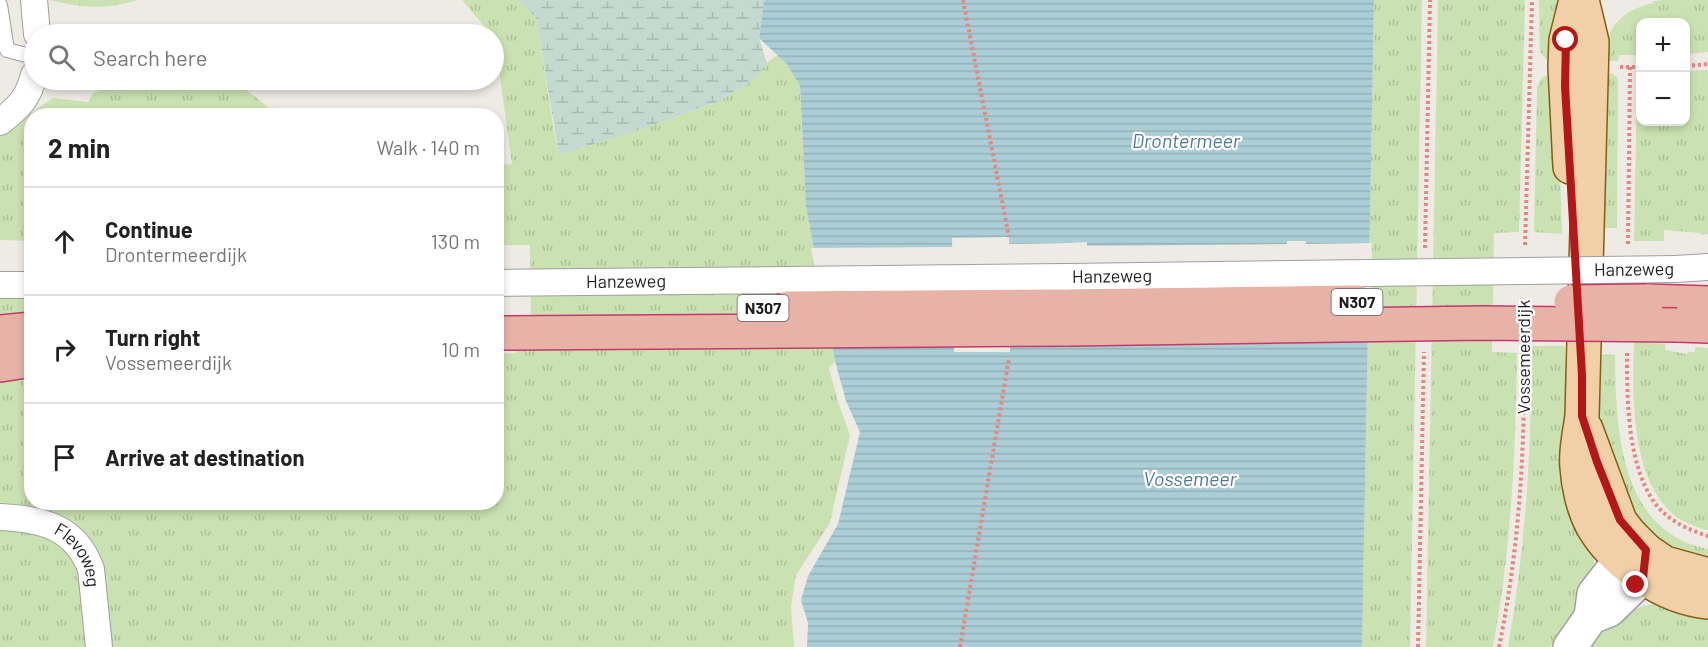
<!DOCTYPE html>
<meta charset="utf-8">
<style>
:root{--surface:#fff;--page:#f2f2f2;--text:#222;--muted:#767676;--line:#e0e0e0}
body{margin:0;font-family:Barlow,sans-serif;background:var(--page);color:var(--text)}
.controls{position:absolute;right:18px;top:18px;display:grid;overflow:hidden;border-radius:12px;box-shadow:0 3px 9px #0003}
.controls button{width:54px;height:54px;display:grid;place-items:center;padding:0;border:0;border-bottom:2px solid var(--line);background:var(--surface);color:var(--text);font:30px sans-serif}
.stop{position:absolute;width:18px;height:18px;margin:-14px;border:4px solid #b51719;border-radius:50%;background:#fff}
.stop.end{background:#b51719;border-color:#fff;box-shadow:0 2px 6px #0008}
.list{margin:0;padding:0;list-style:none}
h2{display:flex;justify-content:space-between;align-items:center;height:78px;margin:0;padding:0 24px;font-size:26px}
h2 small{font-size:20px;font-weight:400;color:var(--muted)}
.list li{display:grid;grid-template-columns:39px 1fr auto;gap:18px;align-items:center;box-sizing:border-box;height:108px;padding:0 24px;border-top:2px solid var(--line)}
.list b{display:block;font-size:22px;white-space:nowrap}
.list p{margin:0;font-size:20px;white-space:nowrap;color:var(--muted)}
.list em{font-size:20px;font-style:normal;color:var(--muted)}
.icon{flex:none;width:33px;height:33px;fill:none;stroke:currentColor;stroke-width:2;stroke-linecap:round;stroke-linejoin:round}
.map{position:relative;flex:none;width:1708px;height:647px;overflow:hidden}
.search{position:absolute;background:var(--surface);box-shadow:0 3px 9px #0003;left:24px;top:24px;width:480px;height:66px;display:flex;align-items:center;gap:15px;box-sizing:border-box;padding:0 21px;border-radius:33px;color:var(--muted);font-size:22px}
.panel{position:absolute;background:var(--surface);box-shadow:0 3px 9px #0003;left:24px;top:108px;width:480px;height:402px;border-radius:24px}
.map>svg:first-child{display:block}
</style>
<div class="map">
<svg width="1708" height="647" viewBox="0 0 1708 647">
<defs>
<pattern id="grass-tufts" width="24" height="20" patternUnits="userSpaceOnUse" patternTransform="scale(1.5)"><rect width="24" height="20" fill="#cae2b1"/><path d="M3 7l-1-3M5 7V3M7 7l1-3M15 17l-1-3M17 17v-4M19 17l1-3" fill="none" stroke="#adc198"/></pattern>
<pattern id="wetland-marsh" width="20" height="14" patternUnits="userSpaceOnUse" patternTransform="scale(1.5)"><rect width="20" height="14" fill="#c4dad0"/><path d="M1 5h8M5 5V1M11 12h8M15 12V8" fill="none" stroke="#a8bbb2"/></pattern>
<pattern id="water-rules" width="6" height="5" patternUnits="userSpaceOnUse" patternTransform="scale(1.5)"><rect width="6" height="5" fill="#abcdd6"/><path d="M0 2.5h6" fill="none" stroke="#93b0b7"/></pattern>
</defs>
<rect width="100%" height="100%" fill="#eeebe5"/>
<!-- grass -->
<g fill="url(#grass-tufts)">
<path d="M 49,0 L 138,0 C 103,10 84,8 49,0 Z"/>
<polygon points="462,0 517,0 536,18 554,131 559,155 636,131 720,101 752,81 767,63 784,50 803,43 800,90 806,207 835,361 829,368 838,402 850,435 830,523 796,575 791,606 794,647 112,647 99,565 0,507 0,374 32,371 32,502 496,502 497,354 516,353 516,345 531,345 530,245 497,245 497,165 512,164 494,34 491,34"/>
<polygon points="1374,0 1422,0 1410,647 1362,647"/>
<path d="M 1438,0 L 1525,0 L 1519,232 L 1494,233 L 1492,352 L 1517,353 C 1516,451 1511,550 1493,647 L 1426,647 Z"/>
<polygon points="1539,0 1558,0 1558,60 1547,60 1540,52"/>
<path d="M 1665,0 L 1708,0 L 1708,52 L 1686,54 L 1686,22 L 1640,22 L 1640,55 L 1619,55 L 1618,61 L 1602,61 C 1607,28 1619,11 1653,3 L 1653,1 Z"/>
<polygon points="1708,70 1708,234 1701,235 1701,233 1664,230 1664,241 1634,241 1637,82 1640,78 1640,122 1686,122 1686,71"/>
<polygon points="1601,73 1611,73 1617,77 1618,83 1617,228 1598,228"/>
<polygon points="1545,76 1557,77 1562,234 1534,232 1537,88 1541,79"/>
<polygon points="125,80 235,80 277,115 32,116 31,241 0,240 0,134 53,98 88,102 93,93"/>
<polygon points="0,298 31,298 31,320 0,323"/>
<path d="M 1634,341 L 1665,344 L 1665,350 L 1687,354 L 1688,352 L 1695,352 L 1695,347 L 1708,348 L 1708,531 C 1698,527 1687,524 1678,518 C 1630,484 1632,394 1634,341 Z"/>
<path d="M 1532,346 L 1565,346 L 1567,458 L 1593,551 L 1595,575 L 1589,595 L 1550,647 L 1508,647 C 1526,547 1531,448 1532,346 Z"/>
<path d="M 1597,354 L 1615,355 C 1616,427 1618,531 1708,549 L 1708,567 L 1698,564 L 1640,528 L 1599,423 Z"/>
<polygon points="0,527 39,531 69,552 79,571 89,647 0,647"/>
<path d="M 1656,604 L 1708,613 L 1708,647 L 1586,647 L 1602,629 L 1604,630 C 1620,616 1634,606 1656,604 Z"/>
</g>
<!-- wetland -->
<polygon fill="url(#wetland-marsh)" points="517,0 764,0 759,38 767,63 752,81 720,101 636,131 559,155 536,18"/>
<!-- water -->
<path fill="url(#water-rules)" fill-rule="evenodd" d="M 764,0 L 1374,0 L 1362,647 L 807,647 L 808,623 L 801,600 L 808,576 L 838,524 L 860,432 L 846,401 L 835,361 L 806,207 L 800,86 L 787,64 L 759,38 ZM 1009,237 L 1010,352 L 954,352 L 952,238 ZM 1287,241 L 1306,241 L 1307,343 L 1287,342 ZM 1087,242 L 1088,293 L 1068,344 L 1067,243 Z"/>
<!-- pier -->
<g fill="#eeebe5">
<polygon points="1067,243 1067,246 1070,246 1071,340 1007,294 1006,246 1009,246 1009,244"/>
<polygon points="1372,243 1371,337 1304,338 1304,244"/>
<polygon points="1290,244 1290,338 1085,293 1084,246"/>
<polygon points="955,247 957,341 828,342 811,248"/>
</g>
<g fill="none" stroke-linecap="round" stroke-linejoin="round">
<!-- service casing -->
<g stroke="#9f9f9f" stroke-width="16">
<polyline id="service" points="0,5 7,50 34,57"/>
</g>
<!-- minor casing -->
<g stroke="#9f9f9f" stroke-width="28">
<g id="minor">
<polyline points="34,0 37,34"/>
<path d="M 0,122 C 19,107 28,99 34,75"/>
<polyline points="1676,269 1708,267"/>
<path id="s1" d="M 496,283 L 1067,277"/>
<polyline points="0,285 32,285"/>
<path id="s2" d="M 0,517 C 41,519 75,526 91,569 L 99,647"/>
</g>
</g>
<!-- tertiary casing -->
<g stroke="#9f9f9f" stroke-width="36">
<polyline id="tertiary" points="1570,647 1591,617 1594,594 1621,559 1646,550 1643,577 1609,610 1591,617"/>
</g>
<!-- primary casing -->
<g stroke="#875e11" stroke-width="36">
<g id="primary">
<path d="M 1582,0 L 1592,42 L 1582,416 C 1580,432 1575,451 1577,467 C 1578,485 1583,508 1592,525 C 1614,564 1664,598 1708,602"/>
<polyline points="1570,167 1565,67 1566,40 1576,0"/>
<polyline points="1586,429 1620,521 1630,534 1646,550 1665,563 1708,575"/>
</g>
</g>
<!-- trunk casing -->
<g stroke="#c6386b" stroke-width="36">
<g id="trunk">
<polyline points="1647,301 1708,303"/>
<polyline points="788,308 1068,306"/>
<polyline points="1677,325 1708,326"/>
<polyline points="0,332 32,329"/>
<polyline points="496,333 1068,329"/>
<polyline points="0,365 32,360"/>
</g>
</g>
<!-- path -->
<g stroke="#ea857b" stroke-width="4" stroke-dasharray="3 3" stroke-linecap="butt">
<polyline points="963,0 1009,237"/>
<polyline points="1686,66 1708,64"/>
<polyline points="1620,67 1640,67"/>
<polyline points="1628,244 1630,67"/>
<polyline points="1525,245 1532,0"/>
<polyline points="1425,248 1430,0"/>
<path d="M 1627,353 C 1627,398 1627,463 1654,502 C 1667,520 1688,530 1708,536"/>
<polyline points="960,647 1009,358"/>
<polyline points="1418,647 1424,352"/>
<path d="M 1499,647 C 1519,550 1525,451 1524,352"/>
</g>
<!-- service -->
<use href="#service" stroke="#fff" stroke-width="14"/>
<!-- minor -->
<use href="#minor" stroke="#fff" stroke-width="26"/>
<!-- tertiary -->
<use href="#tertiary" stroke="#fff" stroke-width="33"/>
<!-- primary -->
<use href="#primary" stroke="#f1d0a7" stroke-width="33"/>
<!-- trunk -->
<use href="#trunk" stroke="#e6b3a6" stroke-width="33"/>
<!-- minor-bridge casing -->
<g stroke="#9f9f9f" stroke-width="28" stroke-linecap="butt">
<g id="minor-bridge">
<path id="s3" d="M 1067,277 L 1676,269"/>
</g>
</g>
<!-- trunk-bridge casing -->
<g stroke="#c6386b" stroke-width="36" stroke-linecap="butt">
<g id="trunk-bridge">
<polyline points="1571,302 1647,301"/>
<polyline points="1068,306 1357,302"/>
<polyline points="1068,329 1483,323 1677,325"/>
</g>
</g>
<!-- minor-bridge -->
<use href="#minor-bridge" stroke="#fff" stroke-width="26"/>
<!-- trunk-bridge -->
<use href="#trunk-bridge" stroke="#e6b3a6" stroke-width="33"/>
</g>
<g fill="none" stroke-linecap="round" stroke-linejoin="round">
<!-- route -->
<polyline stroke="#b51719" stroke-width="8" points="1566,40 1565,86 1582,375 1582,416 1597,462 1620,520 1646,550 1643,578 1636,585"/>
</g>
<g text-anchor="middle" stroke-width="4.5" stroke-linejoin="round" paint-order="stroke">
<!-- shield labels -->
<g fill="#fff" stroke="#626262" stroke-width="1.5">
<rect x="1331.5" y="289" width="51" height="26" rx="4.5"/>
<rect x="737.5" y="295" width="51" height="26" rx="4.5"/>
</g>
<g font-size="16" font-weight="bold" fill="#1e1e1e">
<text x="1357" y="308">N307</text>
<text x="763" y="314">N307</text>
</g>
<!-- street labels -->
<g font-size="18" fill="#1e1e1e" stroke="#fff">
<text dy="6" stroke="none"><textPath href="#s3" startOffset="567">Hanzeweg</textPath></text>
<text dy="6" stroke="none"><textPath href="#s3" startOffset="45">Hanzeweg</textPath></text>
<text dy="6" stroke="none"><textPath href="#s1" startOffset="130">Hanzeweg</textPath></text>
<text transform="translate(1524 357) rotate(-90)" y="6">Vossemeerdijk</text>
<text dy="6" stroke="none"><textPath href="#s2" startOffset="94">Flevoweg</textPath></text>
</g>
<!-- water labels -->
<g font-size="20" font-style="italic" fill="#52789c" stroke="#fff">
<text x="1186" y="148">Drontermeer</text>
<text x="1190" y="486">Vossemeer</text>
</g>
</g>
</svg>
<div class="controls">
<button>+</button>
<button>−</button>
</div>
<div class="stop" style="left:1566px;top:40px"></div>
<div class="stop end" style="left:1636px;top:585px"></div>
<div class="search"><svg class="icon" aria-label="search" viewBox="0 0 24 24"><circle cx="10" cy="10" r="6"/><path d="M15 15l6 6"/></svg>Search here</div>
<section class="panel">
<h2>2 min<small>Walk · 140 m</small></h2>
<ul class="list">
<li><svg class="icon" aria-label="ahead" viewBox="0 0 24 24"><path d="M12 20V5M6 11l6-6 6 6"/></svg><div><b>Continue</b><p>Drontermeerdijk</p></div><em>130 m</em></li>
<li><svg class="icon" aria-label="right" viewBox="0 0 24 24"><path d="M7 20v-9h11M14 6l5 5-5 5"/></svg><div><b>Turn right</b><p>Vossemeerdijk</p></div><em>10 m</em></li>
<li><svg class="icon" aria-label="arrive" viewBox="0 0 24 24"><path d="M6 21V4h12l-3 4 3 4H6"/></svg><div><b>Arrive at destination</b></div></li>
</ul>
</section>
</div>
